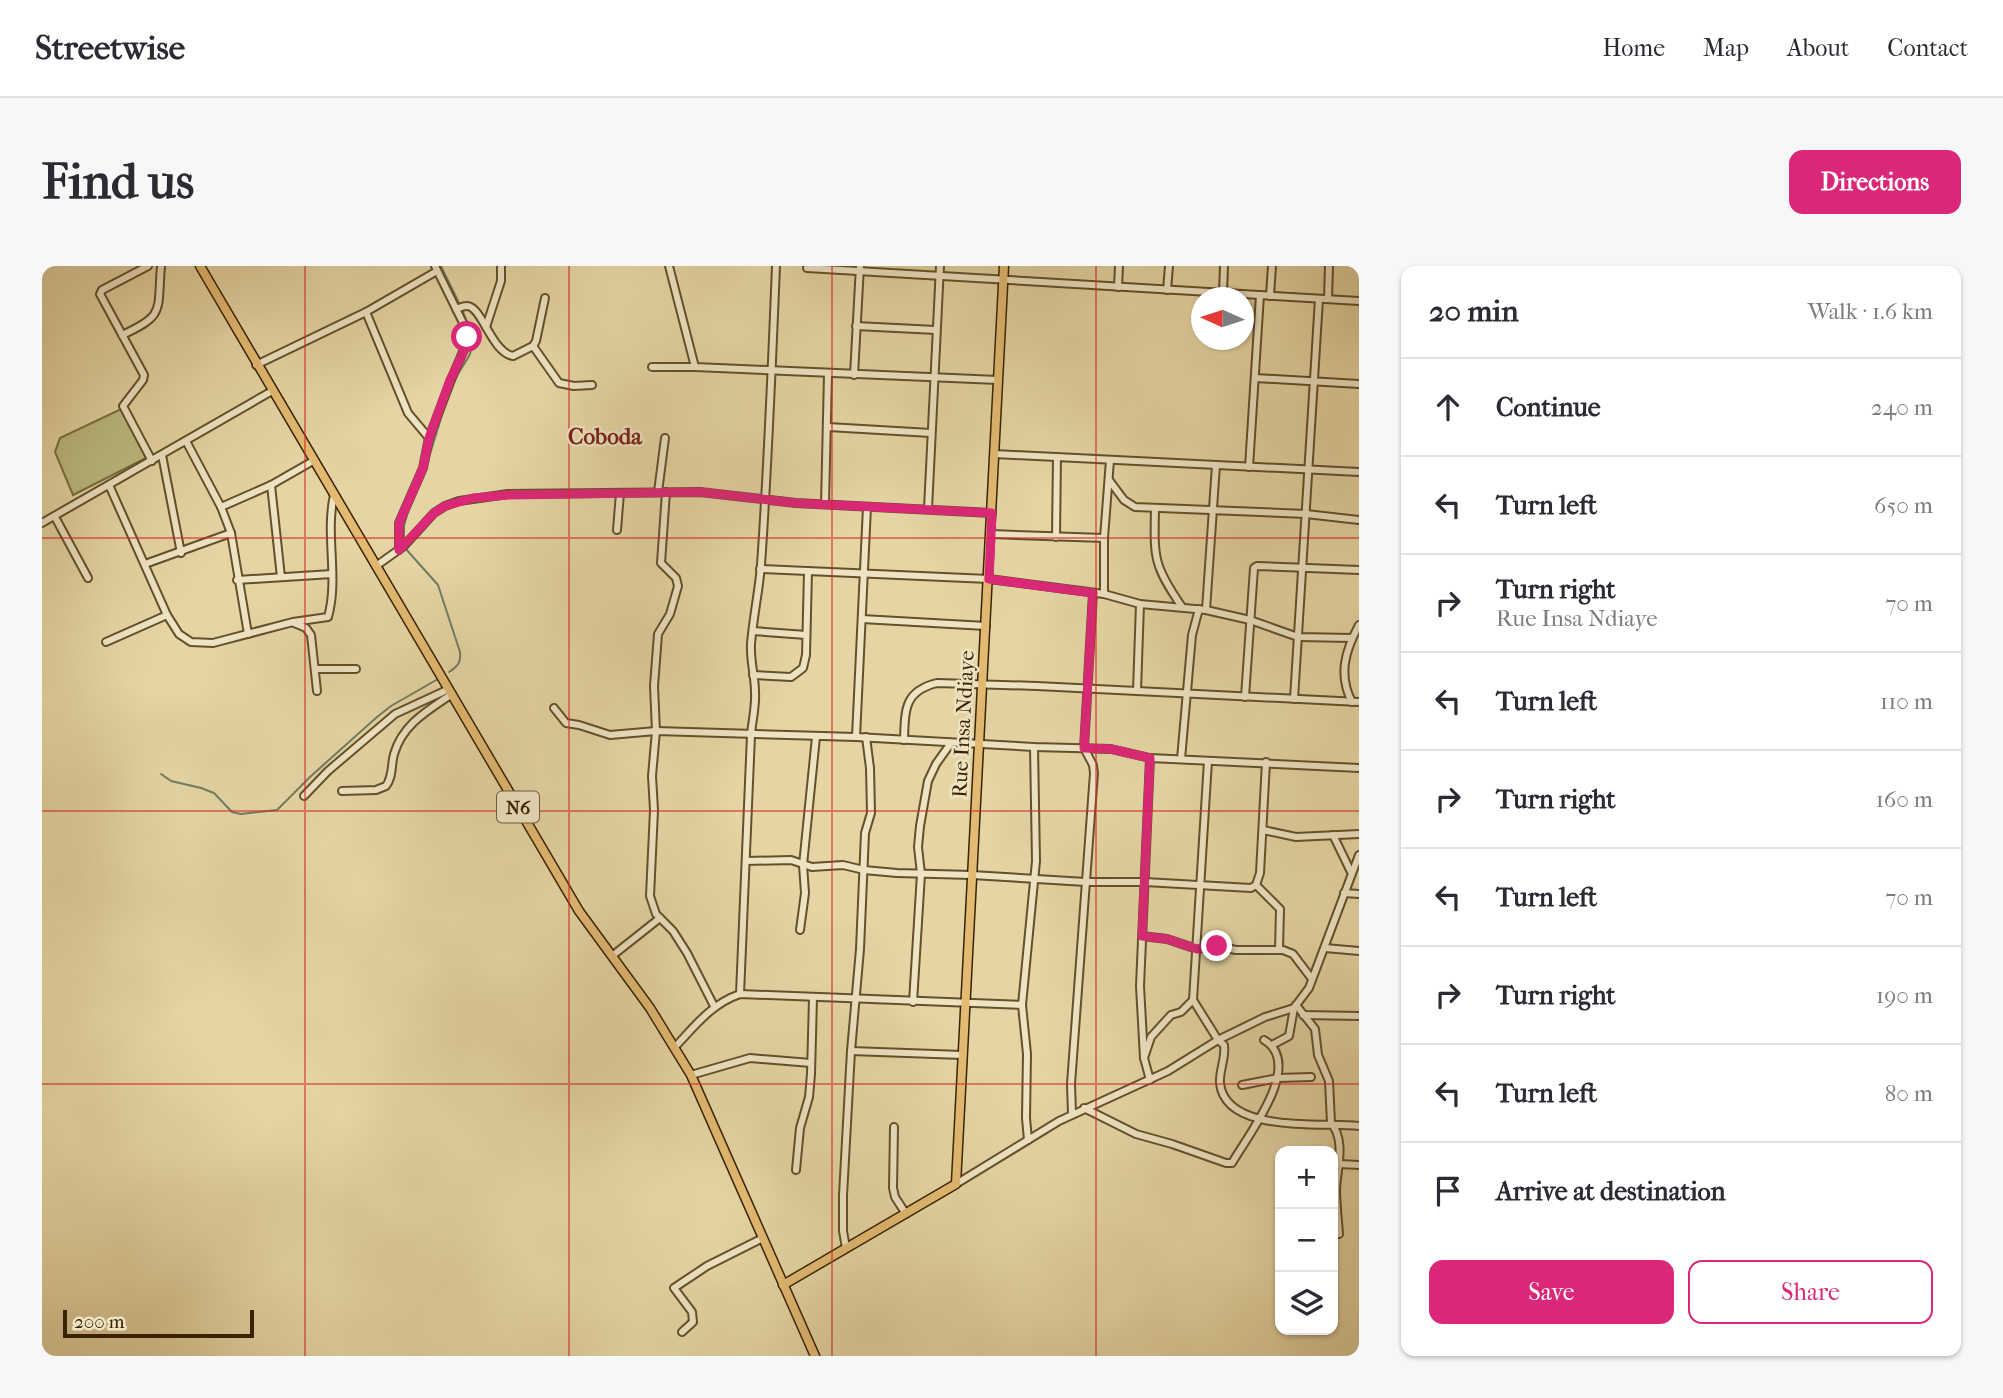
<!DOCTYPE html>
<meta charset="utf-8">
<style>
:root{--surface:#fff;--page:#f7f7f7;--text:#2b2b33;--muted:#7c7c81;--line:#e1e1e2;--accent:#db2777}
body{margin:0;font-family:"IM FELL French Canon",serif;background:var(--page);color:var(--text)}
.controls{position:absolute;right:21px;bottom:21px;display:grid;overflow:hidden;border-radius:14px;box-shadow:0 2px 5px #0004}
.controls button{width:63px;height:63px;display:grid;place-items:center;padding:0;border:0;border-bottom:2px solid var(--line);background:var(--surface);color:var(--text);font:35px sans-serif}
.compass{position:absolute;left:1149px;top:21px;width:63px;height:63px;border-radius:50%;background:var(--surface);box-shadow:0 2px 5px #0004;rotate:273deg}
.scale{position:absolute;left:21px;bottom:18px;width:191px;box-sizing:border-box;padding-left:7px;border:4px solid #392300;border-top:0;font-size:19px;line-height:24px;white-space:nowrap;color:#392300;-webkit-text-stroke:5px #eee4c4;paint-order:stroke}
.stop{position:absolute;width:21px;height:21px;margin:-16px;border:5px solid #db2777;border-radius:50%;background:#fff}
.stop.end{background:#db2777;border-color:#fff;box-shadow:0 2px 7px #0008}
.list{margin:0;padding:0;list-style:none}
h2{display:flex;justify-content:space-between;align-items:center;height:91px;margin:0;padding:0 28px;font-size:30px}
h2 small{font-size:23px;font-weight:400;color:var(--muted)}
.list li{display:grid;grid-template-columns:46px 1fr auto;gap:21px;align-items:center;box-sizing:border-box;height:98px;padding:0 28px;border-top:2px solid var(--line)}
.list b{display:block;font-size:26px;white-space:nowrap}
.list p{margin:0;font-size:23px;white-space:nowrap;color:var(--muted)}
.list em{font-size:23px;font-style:normal;color:var(--muted)}
.actions{display:flex;gap:14px;padding:21px 28px}
.actions a{flex:1;padding:16px 0;border:2px solid var(--accent);border-radius:14px;text-align:center;font-size:24px;color:var(--accent)}
.actions .main{background:var(--accent);color:#fff}
.icon{flex:none;width:38px;height:38px;fill:none;stroke:currentColor;stroke-width:2;stroke-linecap:round;stroke-linejoin:round}
.map{position:relative;flex:none;width:1317px;height:1090px;overflow:hidden;border-radius:14px}
header{display:flex;align-items:center;gap:42px;box-sizing:border-box;height:98px;padding:0 35px;background:var(--surface);border-bottom:2px solid var(--line)}
header strong{font-size:33px}
nav{display:flex;gap:38px;margin-inline-start:auto;font-size:24px}
.intro{display:flex;align-items:center;justify-content:space-between;box-sizing:border-box;height:168px;padding:0 42px}
h1{margin:0;font-size:49px}
.button{padding:18px 32px;border-radius:14px;background:var(--accent);color:#fff;font-size:24px;font-weight:700}
main{display:flex;gap:42px;padding:0 42px}
aside{flex:1;background:var(--surface);border-radius:14px;box-shadow:0 2px 5px #0004}
.map>svg:first-child{display:block}
</style>
<header>
<strong>Streetwise</strong>
<nav><a>Home</a><a>Map</a><a>About</a><a>Contact</a></nav>
</header>
<div class="intro"><h1>Find us</h1><a class="button">Directions</a></div>
<main>
<div class="map">
<svg width="1317" height="1090" viewBox="0 0 1317 1090">
<rect width="100%" height="100%" fill="#e5d5a4"/>
<filter id="stains"><feTurbulence type="fractalNoise" baseFrequency=".00286" numOctaves="4"/><feColorMatrix values="0 0 0 0 .2 0 0 0 0 .09 0 0 0 0 .02 0 0 0 .5 -.17"/></filter>
<radialGradient id="worn" r=".72"><stop offset=".6" stop-color="#630" stop-opacity="0"/><stop offset="1" stop-color="#630" stop-opacity=".3"/></radialGradient>
<!-- green -->
<polygon fill="#bbbb81" stroke="#7a6f40" stroke-width="2" points="79,143 104,192 31,229 13,186 18,172"/>
<g fill="none" stroke-linecap="round" stroke-linejoin="round">
<!-- stream -->
<g stroke="#717d61" stroke-width="2">
<path d="M 399,0 C 408,21 436,65 428,88 C 424,96 418,104 414,111"/>
<polyline points="385,198 403,139"/>
<polyline points="362,277 362,260 366,245"/>
<path d="M 363,282 L 396,319 L 418,386 C 419,397 416,400 407,406"/>
<polyline points="119,508 129,515 159,522 172,527 190,546 199,548 235,544 269,510 335,451 349,440 396,413"/>
</g>
<!-- minor casing -->
<g stroke="#645029" stroke-width="10">
<g id="minor">
<polyline points="106,0 60,24 58,28 102,109 101,114 81,140 110,195"/>
<polyline points="627,0 653,101 956,114"/>
<polyline points="765,2 1317,35"/>
<polyline points="1076,21 1077,0"/>
<polyline points="1125,24 1127,0"/>
<polyline points="1181,27 1182,0"/>
<polyline points="1228,30 1230,0"/>
<polyline points="1286,33 1287,0"/>
<path d="M 414,43 C 417,42 421,40 425,40 C 440,40 449,86 471,90 L 491,80 L 494,75 L 503,32"/>
<polyline points="324,46 366,147 387,172"/>
<polyline points="814,60 894,64"/>
<polyline points="444,61 459,15 459,0"/>
<path d="M 80,69 C 124,49 115,45 119,0"/>
<polyline points="491,80 517,117 532,120 550,119"/>
<polyline points="214,99 324,46 395,5"/>
<polyline points="610,101 653,101"/>
<polyline points="812,109 818,0"/>
<polyline points="1213,112 1317,118"/>
<polyline points="786,161 889,167"/>
<polyline points="144,175 179,241 189,267 206,368"/>
<polyline points="953,188 1317,206"/>
<polyline points="120,189 139,287"/>
<polyline points="1207,201 1218,29"/>
<polyline points="1067,214 1082,234 1093,241 1264,248 1317,254"/>
<path d="M 67,219 L 125,349 L 137,368 L 149,376 L 171,377 L 251,356 L 286,351 C 297,312 283,269 292,229"/>
<polyline points="229,219 239,311"/>
<polyline points="616,226 623,172"/>
<polyline points="624,226 619,297 634,312 636,320 628,348 616,368 612,420 614,465 610,510 612,544 608,630 614,648 631,665 645,687 672,740"/>
<polyline points="783,238 786,108"/>
<polyline points="179,241 229,219 271,195"/>
<path d="M 1113,242 C 1112,292 1111,299 1140,341"/>
<polyline points="886,243 898,0"/>
<polyline points="13,251 46,312"/>
<polyline points="0,257 230,125"/>
<polyline points="575,264 578,227"/>
<polyline points="949,268 1062,272"/>
<polyline points="1014,271 1015,191"/>
<polyline points="357,284 357,257 381,202 387,172 409,114 423,81 424,63 393,0"/>
<polyline points="103,298 189,267"/>
<polyline points="334,300 362,280 392,247 403,240 417,235 466,228 658,226 754,237 950,247"/>
<polyline points="718,303 947,313 1062,328 1098,338 1164,344 1208,354 1256,371 1310,372"/>
<polyline points="195,314 290,308"/>
<polyline points="1062,328 1062,272 1068,194"/>
<polyline points="1164,344 1174,199"/>
<polyline points="820,353 944,360"/>
<polyline points="252,357 264,362 269,369 275,425"/>
<polyline points="711,365 764,369"/>
<polyline points="64,376 125,349"/>
<polyline points="273,403 314,403"/>
<polyline points="711,409 749,411 761,402 764,389 766,305"/>
<polyline points="1095,425 1098,338"/>
<polyline points="1203,431 1212,302 1215,300 1317,304"/>
<polyline points="1252,433 1277,33"/>
<path d="M 1310,436 C 1296,409 1303,385 1317,359"/>
<polyline points="512,442 524,457 537,459 568,469 614,465 814,471 992,481 1069,483 1108,492 1317,502"/>
<polyline points="814,471 825,241"/>
<path d="M 862,474 C 863,444 862,425 895,417 L 995,420 L 1317,436"/>
<polyline points="1139,493 1150,369 1157,343"/>
<path d="M 1166,495 L 1151,734 L 1176,774 L 1182,779 C 1184,792 1177,805 1178,817 C 1183,868 1280,856 1317,860"/>
<path d="M 300,525 L 334,524 L 344,520 C 351,511 349,499 352,488 C 361,458 385,445 410,428"/>
<polyline points="262,530 286,505 353,448 407,423"/>
<polyline points="1221,564 1254,571 1317,568"/>
<polyline points="1291,569 1309,606"/>
<polyline points="704,595 749,594 770,601 801,599 822,604 855,607 930,609 1044,616 1103,616 1209,622 1214,619 1218,607 1224,496"/>
<polyline points="1214,619 1238,643 1237,684"/>
<polyline points="1302,627 1317,628"/>
<polyline points="758,664 763,627 761,599 774,471"/>
<polyline points="1100,670 1125,673 1155,683 1175,680 1194,684 1241,684 1251,688 1270,713"/>
<polyline points="1283,682 1317,685"/>
<polyline points="570,690 618,652"/>
<path d="M 698,728 L 709,469 C 710,455 714,440 713,426 C 713,410 708,395 709,378 C 711,352 717,325 719,299 C 726,199 730,100 734,0"/>
<polyline points="871,736 879,608 876,581 878,560 886,515 894,498 909,477"/>
<polyline points="980,739 994,595 992,481"/>
<path d="M 1254,739 L 1273,763 L 1276,789 L 1287,815 L 1289,857 C 1304,874 1295,903 1294,923 C 1294,938 1296,953 1297,968"/>
<polyline points="1261,749 1317,750"/>
<polyline points="1230,779 1247,770 1252,742"/>
<path d="M 633,781 C 653,760 669,738 698,728 L 980,739 L 985,788 L 984,852 L 986,874"/>
<polyline points="809,785 920,789"/>
<polyline points="1102,792 1098,720 1108,492"/>
<polyline points="649,809 708,792 769,797"/>
<polyline points="1108,814 1102,792 1109,771 1129,749 1139,746 1151,734"/>
<polyline points="1200,819 1236,812 1269,811"/>
<path d="M 1042,842 L 1094,868 L 1130,878 L 1184,897 L 1190,897 C 1206,869 1263,798 1222,774"/>
<polyline points="1030,848 1029,818 1052,507 1051,499 1042,482 1051,327"/>
<polyline points="852,861 851,922 853,931 864,948"/>
<polyline points="1297,898 1317,899"/>
<polyline points="754,904 758,862 767,831 769,808 771,732"/>
<polyline points="914,918 1017,855 1126,805 1176,774 1223,751 1252,742 1267,722 1317,589"/>
<polyline points="804,982 801,965 801,929 809,785 818,683 823,567 829,547 828,502 824,471"/>
<polyline points="640,1066 651,1056 650,1046 632,1022 665,1000 721,972"/>
</g>
</g>
<!-- major casing -->
<g stroke="#392300" stroke-width="11">
<g id="major">
<polyline points="158,0 537,645 608,742 649,809 773,1090"/>
<polyline points="741,1019 914,918 962,0"/>
</g>
</g>
<!-- minor -->
<use href="#minor" stroke="#eee4c4" stroke-width="6"/>
<!-- major -->
<use href="#major" stroke="#e2ba72" stroke-width="8"/>
</g>
<g fill="none" stroke-linecap="round" stroke-linejoin="round">
<!-- route -->
<polyline stroke="#db2777" stroke-width="9" points="425,71 424,81 408,114 387,172 381,202 357,257 357,284 392,247 403,240 431,232 466,229 658,226 754,237 950,247 947,313 1051,327 1042,482 1069,483 1108,492 1100,670 1125,673 1155,683 1175,680"/>
</g>
<!-- grid -->
<path fill="none" stroke="#d62828" stroke-width="2" stroke-opacity="0.55" d="M 263,0 L 263,1090M 527,0 L 527,1090M 790,0 L 790,1090M 1054,0 L 1054,1090M 0,272 L 1317,272M 0,545 L 1317,545M 0,818 L 1317,818"/>
<g text-anchor="middle" stroke-width="5" stroke-linejoin="round" paint-order="stroke">
<!-- shield labels -->
<rect fill="#eee4c4" stroke="#6f5d3b" stroke-width="2" x="455" y="525.5" width="42" height="31" rx="5"/>
<g font-size="19" font-weight="bold" fill="#392300">
<text x="476" y="548">N6</text>
</g>
<!-- street labels -->
<g font-size="21" fill="#392300" stroke="#eee4c4">
<text transform="translate(921 458) rotate(-87)" y="7">Rue Insa Ndiaye</text>
</g>
<!-- neighbourhood labels -->
<g font-size="23" font-weight="bold" fill="#7a1f14" stroke="#eee4c4">
<text x="563" y="178">Coboda</text>
</g>
</g>
<rect width="100%" height="100%" filter="url(#stains)"/>
<rect width="100%" height="100%" fill="url(#worn)"/>
</svg>
<div class="controls">
<button>+</button>
<button>−</button>
<button><svg class="icon" aria-label="layers" viewBox="0 0 24 24"><path d="M12 4l9 5-9 5-9-5zM3 14l9 5 9-5"/></svg></button>
</div>
<svg class="compass" viewBox="-18 -18 36 36"><path d="M0-13l5 13h-10z" fill="#e53935"/><path d="M0 13l5-13h-10z" fill="#7c7c81"/></svg>
<div class="scale">200 m</div>
<div class="stop" style="left:425px;top:71px"></div>
<div class="stop end" style="left:1175px;top:680px"></div>
</div>
<aside>
<h2>20 min<small>Walk · 1.6 km</small></h2>
<ul class="list">
<li><svg class="icon" aria-label="ahead" viewBox="0 0 24 24"><path d="M12 20V5M6 11l6-6 6 6"/></svg><div><b>Continue</b></div><em>240 m</em></li>
<li><svg class="icon" aria-label="left" viewBox="0 0 24 24"><path d="M17 20v-9H6M10 6l-5 5 5 5"/></svg><div><b>Turn left</b></div><em>650 m</em></li>
<li><svg class="icon" aria-label="right" viewBox="0 0 24 24"><path d="M7 20v-9h11M14 6l5 5-5 5"/></svg><div><b>Turn right</b><p>Rue Insa Ndiaye</p></div><em>70 m</em></li>
<li><svg class="icon" aria-label="left" viewBox="0 0 24 24"><path d="M17 20v-9H6M10 6l-5 5 5 5"/></svg><div><b>Turn left</b></div><em>110 m</em></li>
<li><svg class="icon" aria-label="right" viewBox="0 0 24 24"><path d="M7 20v-9h11M14 6l5 5-5 5"/></svg><div><b>Turn right</b></div><em>160 m</em></li>
<li><svg class="icon" aria-label="left" viewBox="0 0 24 24"><path d="M17 20v-9H6M10 6l-5 5 5 5"/></svg><div><b>Turn left</b></div><em>70 m</em></li>
<li><svg class="icon" aria-label="right" viewBox="0 0 24 24"><path d="M7 20v-9h11M14 6l5 5-5 5"/></svg><div><b>Turn right</b></div><em>190 m</em></li>
<li><svg class="icon" aria-label="left" viewBox="0 0 24 24"><path d="M17 20v-9H6M10 6l-5 5 5 5"/></svg><div><b>Turn left</b></div><em>80 m</em></li>
<li><svg class="icon" aria-label="arrive" viewBox="0 0 24 24"><path d="M6 21V4h12l-3 4 3 4H6"/></svg><div><b>Arrive at destination</b></div></li>
</ul>
<div class="actions"><a class="main">Save</a><a>Share</a></div>
</aside>
</main>
